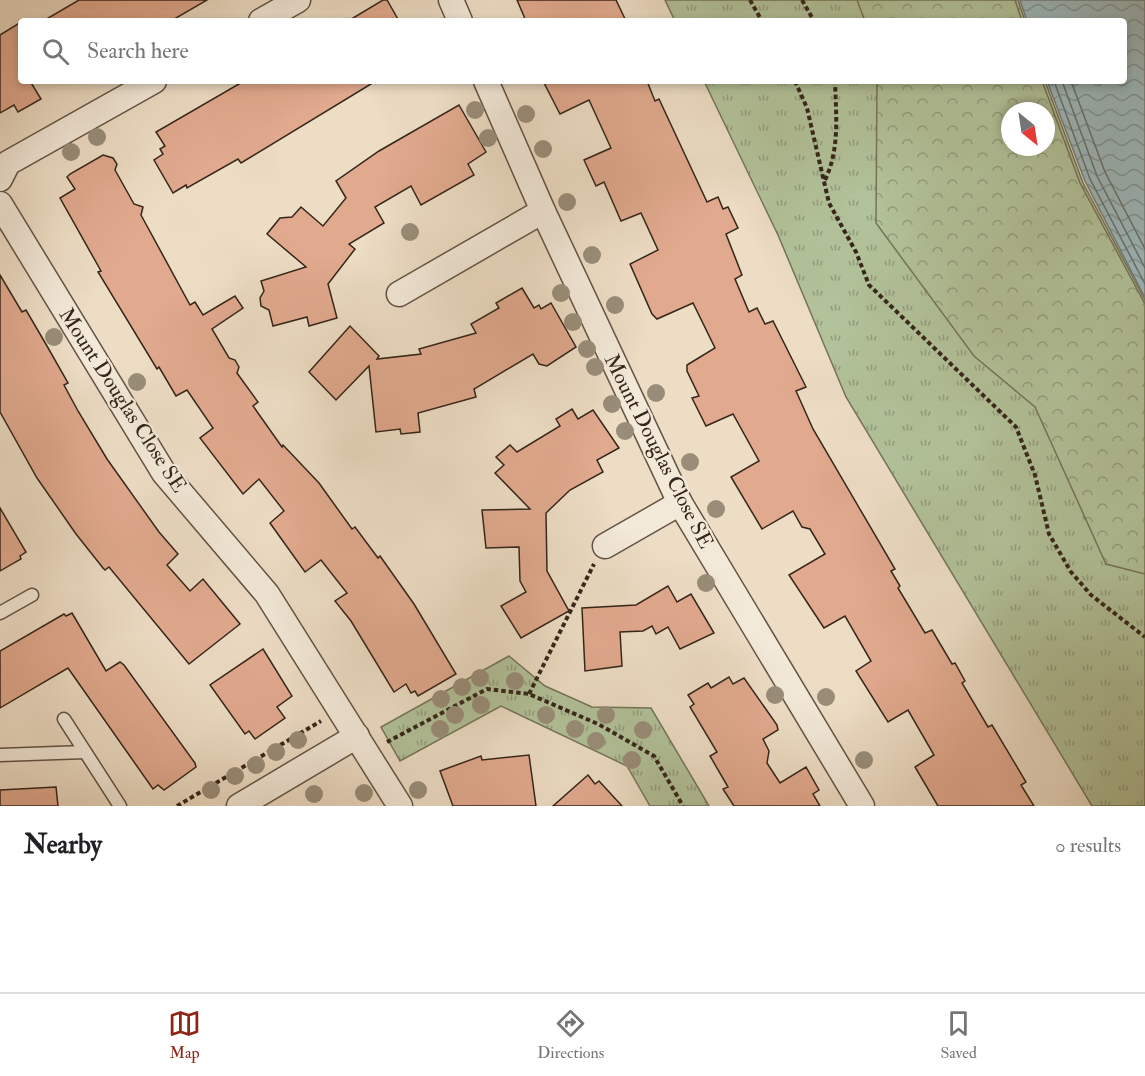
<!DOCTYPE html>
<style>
:root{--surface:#fff;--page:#f6f6f6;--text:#202124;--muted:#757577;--line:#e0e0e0;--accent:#8f2418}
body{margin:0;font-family:"IM FELL Double Pica",serif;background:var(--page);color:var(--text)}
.compass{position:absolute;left:1001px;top:102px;width:54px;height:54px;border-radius:50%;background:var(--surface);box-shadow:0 3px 9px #0003;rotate:150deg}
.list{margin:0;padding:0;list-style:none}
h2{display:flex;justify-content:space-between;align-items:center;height:78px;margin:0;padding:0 24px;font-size:26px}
h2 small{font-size:20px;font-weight:400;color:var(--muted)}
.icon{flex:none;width:33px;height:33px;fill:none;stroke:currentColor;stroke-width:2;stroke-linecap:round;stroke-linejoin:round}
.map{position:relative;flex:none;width:1145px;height:806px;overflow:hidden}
.search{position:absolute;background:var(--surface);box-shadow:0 3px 9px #0003;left:18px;right:18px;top:18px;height:66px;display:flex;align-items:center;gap:15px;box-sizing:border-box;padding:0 21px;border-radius:6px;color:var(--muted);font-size:22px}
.sheet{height:186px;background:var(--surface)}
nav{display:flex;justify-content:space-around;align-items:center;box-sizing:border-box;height:84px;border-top:2px solid var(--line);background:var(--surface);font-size:16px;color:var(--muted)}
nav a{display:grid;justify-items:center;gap:3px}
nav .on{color:var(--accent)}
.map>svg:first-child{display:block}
</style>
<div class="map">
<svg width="1145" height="806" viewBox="0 0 1145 806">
<defs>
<pattern id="grass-tufts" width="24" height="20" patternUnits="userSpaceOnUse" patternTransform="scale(1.5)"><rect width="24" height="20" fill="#b2c29a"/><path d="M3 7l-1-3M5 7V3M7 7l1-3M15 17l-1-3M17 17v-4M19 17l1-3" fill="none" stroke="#929d7d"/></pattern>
<pattern id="forest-crowns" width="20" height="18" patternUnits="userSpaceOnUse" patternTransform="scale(1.5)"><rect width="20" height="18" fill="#b2c29a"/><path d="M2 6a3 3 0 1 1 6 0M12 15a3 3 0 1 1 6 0" fill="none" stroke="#929d7d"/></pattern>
<pattern id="water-waves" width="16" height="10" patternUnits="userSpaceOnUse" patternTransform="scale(1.5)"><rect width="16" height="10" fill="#9dbabe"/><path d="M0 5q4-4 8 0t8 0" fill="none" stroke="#81979a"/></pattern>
</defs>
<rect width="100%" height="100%" fill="#edddc5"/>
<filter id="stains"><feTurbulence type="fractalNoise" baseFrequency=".00333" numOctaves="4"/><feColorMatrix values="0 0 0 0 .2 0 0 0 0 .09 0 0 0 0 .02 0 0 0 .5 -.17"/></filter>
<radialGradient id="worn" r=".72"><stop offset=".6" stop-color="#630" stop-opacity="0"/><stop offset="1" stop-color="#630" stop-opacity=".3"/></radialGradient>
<!-- grass -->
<g fill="url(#grass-tufts)" stroke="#74745a" stroke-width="1.5" fill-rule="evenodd">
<polygon points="665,0 1018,0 1025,21 675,21"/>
<path d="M 704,81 L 1045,81 L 1083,183 L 1145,300 L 1145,806 L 1092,806 L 846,397 L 778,235 ZM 1010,111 L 1046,111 L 1046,147 L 1010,147 Z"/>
<polygon points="509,656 545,686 592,707 651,708 709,806 650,806 627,766 501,706 400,761 381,727"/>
</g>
<!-- forest -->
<g fill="url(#forest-crowns)" stroke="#74745a" stroke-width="1.5" fill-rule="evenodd">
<polygon points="857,0 1015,0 1022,21 865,21"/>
<path d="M 877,81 L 1042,81 L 1080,183 L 1145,304 L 1145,574 L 1106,564 L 1035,407 L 974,356 L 876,223 ZM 1010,111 L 1046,111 L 1046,147 L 1010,147 Z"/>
</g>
<!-- water -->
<polygon fill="url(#water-waves)" stroke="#737e7c" stroke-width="1.5" points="1020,0 1145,0 1145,298 1085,181 1047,81 1124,81 1124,21 1027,21"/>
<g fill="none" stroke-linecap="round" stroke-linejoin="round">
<!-- shore -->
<g stroke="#69706c" stroke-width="1.5">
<polyline points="1054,81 1090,179 1145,284"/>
<polyline points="1062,81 1097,176 1145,268"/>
<polyline points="1071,81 1105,172 1145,249"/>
</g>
</g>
<!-- building -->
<g fill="#e1a98e" stroke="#35251a" stroke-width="1.5">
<polygon points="79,0 207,0 171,21 43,21"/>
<polygon points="383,0 387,0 399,21 348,21"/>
<polygon points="517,0 616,0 626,21 526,21"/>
<polygon points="21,22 21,81 30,81 41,99 18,112 14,105 0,113 0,35"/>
<polygon points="244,81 376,81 241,163 238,159 187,188 186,185 173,193 154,160 163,154 160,149 165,146 156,132"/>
<polygon points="543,81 647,81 655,101 659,99 707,202 718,197 723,209 728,207 738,228 726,234 742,275 735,279 749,312 757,308 765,324 773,321 806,387 796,391 813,429 895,569 891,571 900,586 898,588 925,633 932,630 952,664 955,663 965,681 962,683 988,727 992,725 1026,782 1021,785 1034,806 938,806 915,767 934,755 908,710 888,722 856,671 871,661 845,616 824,628 789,575 825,554 810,529 802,527 793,511 762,529 731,477 759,461 733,414 706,426 692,398 699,396 687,371 687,365 715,348 693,303 657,319 652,314 630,264 658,250 641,213 621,221 604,182 596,186 584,160 611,148 589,100 560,114"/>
<polygon points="459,105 486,152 468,164 474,175 421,205 411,186 375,207 384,223 349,244 355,249 328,284 337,318 309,326 307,317 273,326 269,310 261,306 260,298 264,291 261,281 306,267 267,234 280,218 292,217 301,207 323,226 346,198 336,181 379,151"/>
<polygon points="103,155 113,158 117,164 115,170 134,204 143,207 141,215 190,305 195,302 203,315 235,296 243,308 212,329 229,358 235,360 239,367 237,373 258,402 253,406 282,447 283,445 319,483 352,529 355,527 378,558 380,556 414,604 456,674 418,696 415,691 411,693 406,684 394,692 351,621 335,601 347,593 321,560 305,572 270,523 284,511 259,479 243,494 200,438 213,428 187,390 176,396 159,367 157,369 98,272 101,271 60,198 75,189 67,177 70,174"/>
<polygon points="0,275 22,312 26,310 47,346 68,383 64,385 78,411 107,459 159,532 178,554 167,565 190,591 203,579 240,624 189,664 109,567 105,570 103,568 76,534 37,478 0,412"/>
<polygon points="522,288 534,308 539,305 541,309 551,303 576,347 547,366 539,364 533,354 474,389 476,397 418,413 420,432 401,434 400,429 376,432 369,366 336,400 309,372 350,326 379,356 377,359 421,354 419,349 476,333 471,324 499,308 496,303"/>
<polygon points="572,409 578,419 593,410 619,448 597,460 603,472 570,490 546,513 547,571 569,611 521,638 501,606 526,592 520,581 519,547 486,548 482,510 530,509 495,473 504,465 496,457 510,445 517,452 560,426 556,419"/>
<polygon points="0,508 26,552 20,556 21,559 0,571"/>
<polygon points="668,586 677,602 691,594 714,633 680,649 668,627 656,634 652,626 643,631 620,632 622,666 585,671 582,608 636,605"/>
<polygon points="72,613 106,671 120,662 124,665 195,763 196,767 164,790 158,785 153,789 68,668 0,708 0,651 64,614 66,616"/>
<polygon points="263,649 292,696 277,707 285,718 255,739 249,731 245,734 210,685"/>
<polygon points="729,677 733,684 744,678 777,725 778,730 763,739 769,751 767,763 780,783 806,767 819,790 813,794 820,806 734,806 723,789 728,787 710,756 717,752 690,707 694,704 688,695 708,683 711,688"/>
<polygon points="529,755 536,806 453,806 440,771 481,756 482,760"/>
<polygon points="588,775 595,784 599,781 622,806 553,806"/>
<polygon points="56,787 58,806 0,806 0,790"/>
</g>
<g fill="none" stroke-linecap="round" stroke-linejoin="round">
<!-- service casing -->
<g stroke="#635345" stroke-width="15">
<g id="service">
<polyline points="0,613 32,595"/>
<polyline points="64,719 120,806"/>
<polyline points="0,755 85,752"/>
</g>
</g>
<!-- minor casing -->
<g stroke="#635345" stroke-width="27">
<g id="minor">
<polyline points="451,0 460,21"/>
<polyline points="261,21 298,0"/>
<polyline points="486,81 543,211 680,503 862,806"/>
<polyline points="0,179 8,163 154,81"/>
<polyline points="0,204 164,473 267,594 400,806"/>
<polyline points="399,294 543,211"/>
<polyline points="605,546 680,503"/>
<polyline points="239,806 357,736"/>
</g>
</g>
<!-- path -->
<g stroke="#35251a" stroke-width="4" stroke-dasharray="4.5 3" stroke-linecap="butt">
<polyline points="750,0 762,21"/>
<polyline points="802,0 814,21"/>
<polyline points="795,81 807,108 829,203 856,252 869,285 1016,427 1035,475 1049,534 1071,572 1091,595 1145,637"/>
<path d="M 825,180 C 840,149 836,115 835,81"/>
<polyline points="529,694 594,564"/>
<polyline points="387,742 487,689 529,694 598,724 654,756 683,806"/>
<polyline points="177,806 321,721"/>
</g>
<!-- service -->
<use href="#service" stroke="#f3e9d9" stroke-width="12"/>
<!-- minor -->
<use href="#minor" stroke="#f3e9d9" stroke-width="24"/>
</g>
<!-- trees -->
<g fill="#998d79">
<circle cx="475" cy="110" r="9"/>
<circle cx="526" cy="114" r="9"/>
<circle cx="97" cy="137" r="9"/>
<circle cx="488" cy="138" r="9"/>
<circle cx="543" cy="149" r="9"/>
<circle cx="71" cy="152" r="9"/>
<circle cx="567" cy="202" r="9"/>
<circle cx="410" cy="232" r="9"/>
<circle cx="592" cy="255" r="9"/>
<circle cx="561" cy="293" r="9"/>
<circle cx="615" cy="305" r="9"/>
<circle cx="573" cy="322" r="9"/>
<circle cx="54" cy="337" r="9"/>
<circle cx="587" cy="349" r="9"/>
<circle cx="595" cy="367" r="9"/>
<circle cx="137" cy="382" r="9"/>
<circle cx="656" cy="393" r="9"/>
<circle cx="612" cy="404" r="9"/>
<circle cx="625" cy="431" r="9"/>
<circle cx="690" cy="462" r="9"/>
<circle cx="716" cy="509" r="9"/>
<circle cx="706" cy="583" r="9"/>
<circle cx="480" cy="678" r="9"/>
<circle cx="515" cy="681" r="9"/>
<circle cx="462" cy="687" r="9"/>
<circle cx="775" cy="695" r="9"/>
<circle cx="826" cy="697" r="9"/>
<circle cx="441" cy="699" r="9"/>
<circle cx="481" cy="705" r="9"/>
<circle cx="455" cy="715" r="9"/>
<circle cx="546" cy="715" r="9"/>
<circle cx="606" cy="715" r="9"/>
<circle cx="440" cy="729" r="9"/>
<circle cx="575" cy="729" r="9"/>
<circle cx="643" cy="730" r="9"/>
<circle cx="298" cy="740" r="9"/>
<circle cx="596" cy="741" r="9"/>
<circle cx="276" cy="752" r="9"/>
<circle cx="632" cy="760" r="9"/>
<circle cx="864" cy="760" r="9"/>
<circle cx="256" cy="765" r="9"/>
<circle cx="235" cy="776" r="9"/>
<circle cx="211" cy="790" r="9"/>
<circle cx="418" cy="790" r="9"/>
<circle cx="364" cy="793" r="9"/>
<circle cx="314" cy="794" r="9"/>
</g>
<g text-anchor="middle" stroke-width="4.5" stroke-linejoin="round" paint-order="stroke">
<!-- street labels -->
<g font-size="21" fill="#35251a" stroke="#f3e9d9">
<text transform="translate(123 400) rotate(57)" y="7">Mount Douglas Close SE</text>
<text transform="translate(659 451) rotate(63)" y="7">Mount Douglas Close SE</text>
</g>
</g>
<rect width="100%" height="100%" filter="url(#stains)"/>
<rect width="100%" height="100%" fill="url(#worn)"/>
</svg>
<svg class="compass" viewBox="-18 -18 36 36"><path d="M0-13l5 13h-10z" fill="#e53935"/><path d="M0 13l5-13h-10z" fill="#757577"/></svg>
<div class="search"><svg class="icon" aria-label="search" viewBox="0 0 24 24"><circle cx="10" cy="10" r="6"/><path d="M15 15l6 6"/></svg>Search here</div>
</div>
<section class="sheet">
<h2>Nearby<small>0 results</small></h2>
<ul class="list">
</ul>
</section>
<nav>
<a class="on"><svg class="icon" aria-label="map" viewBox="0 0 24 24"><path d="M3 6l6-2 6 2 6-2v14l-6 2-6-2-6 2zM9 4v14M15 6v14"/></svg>Map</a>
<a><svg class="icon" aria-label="directions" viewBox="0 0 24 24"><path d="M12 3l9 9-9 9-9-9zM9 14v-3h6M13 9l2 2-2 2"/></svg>Directions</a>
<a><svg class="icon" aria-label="saved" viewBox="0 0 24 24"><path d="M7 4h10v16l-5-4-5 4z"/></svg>Saved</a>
</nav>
